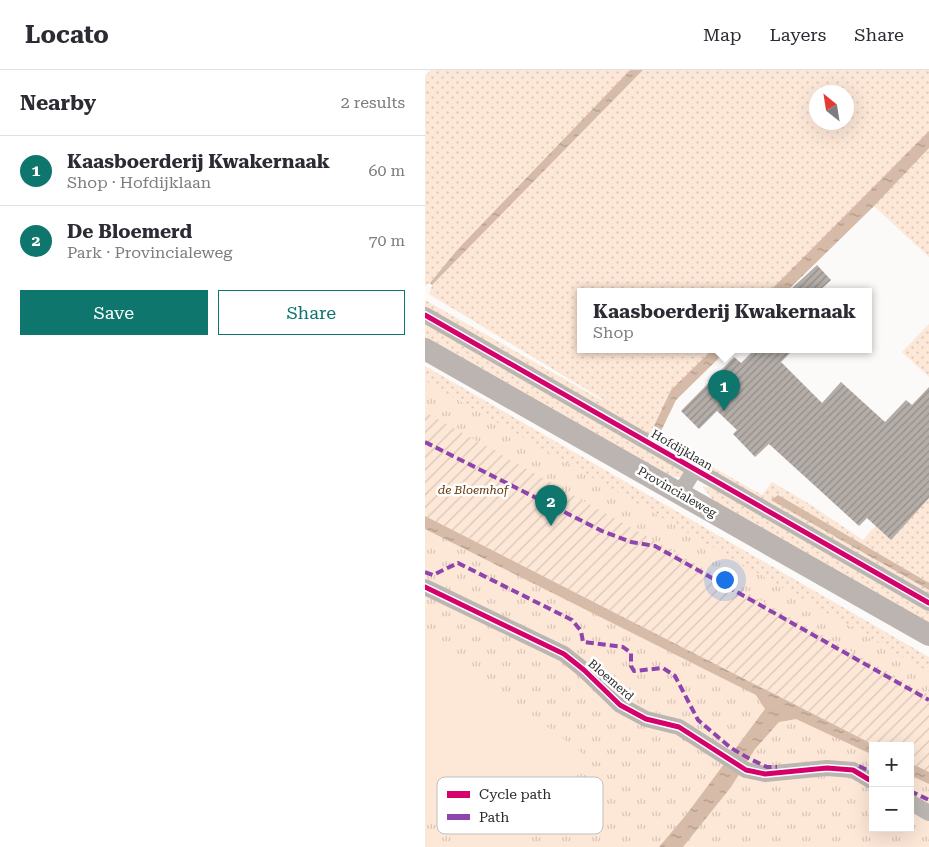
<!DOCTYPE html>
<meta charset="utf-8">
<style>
:root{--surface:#fff;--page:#f7f7f7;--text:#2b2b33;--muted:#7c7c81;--line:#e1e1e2;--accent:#0f766e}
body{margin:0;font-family:"Roboto Serif",serif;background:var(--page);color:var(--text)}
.controls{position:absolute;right:15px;bottom:15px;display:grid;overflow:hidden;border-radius:0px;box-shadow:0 5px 20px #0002}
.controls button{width:45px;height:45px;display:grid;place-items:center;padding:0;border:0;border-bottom:1px solid var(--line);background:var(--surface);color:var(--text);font:25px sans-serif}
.compass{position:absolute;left:384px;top:15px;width:45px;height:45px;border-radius:50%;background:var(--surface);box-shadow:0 5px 20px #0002;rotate:330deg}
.you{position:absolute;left:299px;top:509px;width:18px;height:18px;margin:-12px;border:4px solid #fff;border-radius:50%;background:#1a73e8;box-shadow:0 0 0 8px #1a73e833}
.badge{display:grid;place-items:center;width:32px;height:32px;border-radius:50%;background:var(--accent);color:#fff;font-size:16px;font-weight:700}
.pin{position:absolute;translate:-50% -41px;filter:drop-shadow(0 1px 2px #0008)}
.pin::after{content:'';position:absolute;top:26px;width:18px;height:15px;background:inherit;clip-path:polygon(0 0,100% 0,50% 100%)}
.popup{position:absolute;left:152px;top:218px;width:295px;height:65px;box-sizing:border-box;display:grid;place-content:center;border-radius:0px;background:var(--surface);filter:drop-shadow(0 1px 4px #0005);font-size:16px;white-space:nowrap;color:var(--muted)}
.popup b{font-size:19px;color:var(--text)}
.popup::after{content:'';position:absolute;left:50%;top:100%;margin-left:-10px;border:10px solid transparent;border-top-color:var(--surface)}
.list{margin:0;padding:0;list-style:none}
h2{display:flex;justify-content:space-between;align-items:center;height:65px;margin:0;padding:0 20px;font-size:21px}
h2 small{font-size:16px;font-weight:400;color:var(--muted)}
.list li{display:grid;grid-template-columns:32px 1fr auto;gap:15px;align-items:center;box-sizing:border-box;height:70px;padding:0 20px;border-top:1px solid var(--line)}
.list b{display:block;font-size:19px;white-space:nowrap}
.list p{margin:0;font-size:16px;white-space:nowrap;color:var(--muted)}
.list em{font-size:16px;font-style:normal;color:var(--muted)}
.actions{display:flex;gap:10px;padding:15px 20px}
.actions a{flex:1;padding:11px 0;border:1px solid var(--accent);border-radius:0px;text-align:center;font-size:18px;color:var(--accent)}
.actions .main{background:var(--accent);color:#fff}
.map{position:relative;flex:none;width:504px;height:777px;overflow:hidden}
header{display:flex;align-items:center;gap:30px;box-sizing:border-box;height:70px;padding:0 25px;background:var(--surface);border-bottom:1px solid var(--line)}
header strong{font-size:24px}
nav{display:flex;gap:28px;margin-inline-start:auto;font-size:18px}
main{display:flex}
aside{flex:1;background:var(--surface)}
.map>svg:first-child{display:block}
</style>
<header>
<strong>Locato</strong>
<nav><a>Map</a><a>Layers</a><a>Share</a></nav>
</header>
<main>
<aside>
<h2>Nearby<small>2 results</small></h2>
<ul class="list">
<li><span class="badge">1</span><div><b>Kaasboerderij Kwakernaak</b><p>Shop · Hofdijklaan</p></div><em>60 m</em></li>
<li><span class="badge">2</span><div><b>De Bloemerd</b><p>Park · Provincialeweg</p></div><em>70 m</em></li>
</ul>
<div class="actions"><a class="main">Save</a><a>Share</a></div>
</aside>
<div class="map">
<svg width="504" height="777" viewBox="0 0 504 777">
<defs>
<pattern id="grass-dots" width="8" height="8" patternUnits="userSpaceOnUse" patternTransform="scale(1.25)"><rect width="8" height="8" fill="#fde7d7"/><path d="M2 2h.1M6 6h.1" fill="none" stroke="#d9c6b9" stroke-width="1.8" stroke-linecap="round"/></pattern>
<pattern id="park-tufts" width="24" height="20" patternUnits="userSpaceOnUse" patternTransform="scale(1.25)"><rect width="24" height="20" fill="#fde7d7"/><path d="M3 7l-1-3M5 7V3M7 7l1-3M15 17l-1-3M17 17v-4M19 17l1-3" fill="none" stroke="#d9c6b9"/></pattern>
<pattern id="garden-furrows" width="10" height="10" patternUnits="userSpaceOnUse" patternTransform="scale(1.25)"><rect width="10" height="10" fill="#fde7d7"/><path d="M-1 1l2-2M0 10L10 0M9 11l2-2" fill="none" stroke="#d9c6b9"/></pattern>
<pattern id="water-ripples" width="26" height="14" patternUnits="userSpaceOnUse" patternTransform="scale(1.25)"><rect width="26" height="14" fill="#d6bba8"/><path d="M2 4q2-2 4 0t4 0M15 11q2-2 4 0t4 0" fill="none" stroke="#ae9889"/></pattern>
<pattern id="building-hatch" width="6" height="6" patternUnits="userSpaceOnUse" patternTransform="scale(1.25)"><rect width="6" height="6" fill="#b4ada8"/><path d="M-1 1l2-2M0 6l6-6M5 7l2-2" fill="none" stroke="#938d89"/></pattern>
</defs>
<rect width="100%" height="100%" fill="#fcfaf9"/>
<!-- grass -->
<g fill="url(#grass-dots)" fill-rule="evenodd">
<polygon points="6,0 205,0 32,180 5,213 0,216 0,6"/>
<path d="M 218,0 L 504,0 L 504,187 L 449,136 L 361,222 L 155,222 L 155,280 L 302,280 L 251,330 L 233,366 L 337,425 L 347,412 L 383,433 L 438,470 L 504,395 L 504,525 L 0,238 L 0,230 L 178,331 L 177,329 L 4,224 L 7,215 ZM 392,22 L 422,22 L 422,52 L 392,52 Z"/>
<polygon points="0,252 262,401 259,407 251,407 239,404 0,268"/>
<polygon points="504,254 504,307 477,282"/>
<polygon points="0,296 504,587 504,613 0,323"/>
<polygon points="278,417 283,417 302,424 504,539 504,555 290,433"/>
</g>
<!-- park -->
<path fill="url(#park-tufts)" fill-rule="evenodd" d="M 0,311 L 504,602 L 504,777 L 0,777 ZM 448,676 L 485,676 L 485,758 L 448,758 Z"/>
<!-- garden -->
<polygon fill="url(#garden-furrows)" points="0,342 504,625 504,702 485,693 485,676 451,676 0,446"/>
<!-- pitch -->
<polygon fill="#fde7d7" points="0,562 163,688 94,777 42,777 0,744"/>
<!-- water -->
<g fill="url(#water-ripples)">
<polygon points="205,0 218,0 7,215 5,213 32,180"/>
<polygon points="504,61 504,78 449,136 361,222 344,222"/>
<polygon points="287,280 302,280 251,330 236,361 229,356 246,320"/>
<polygon points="353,425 504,513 504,520 346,430"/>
<polygon points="0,446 451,676 448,676 448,685 371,649 354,652 330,679 306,717 258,777 234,777 261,745 340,639 331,625 0,459"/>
<polygon points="485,693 504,702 504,714 485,705"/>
</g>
<!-- building -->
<g fill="url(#building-hatch)">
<polygon points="392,195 406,210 393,222 363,222"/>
<polygon points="329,280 368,280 356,292 397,333 416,312 460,352 481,330 487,335 504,317 504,428 466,470 442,448 434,456 344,374 330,387 308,364 312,360 292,341 274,359 256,341 309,287 316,293"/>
</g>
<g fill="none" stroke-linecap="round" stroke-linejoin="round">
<!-- street -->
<g stroke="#bbb6b2" stroke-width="16">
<polyline points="0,245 504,533"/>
<polyline points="255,423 270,399"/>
<polyline points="0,517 139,584 159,600 195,635 221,649 254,657 321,700 340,704 402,698 428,700 448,712"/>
<polyline points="485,732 504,743"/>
</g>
<!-- secondary -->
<polyline stroke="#bbb4b1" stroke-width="22" points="0,279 504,565"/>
<!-- quiet -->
<g stroke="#8e44ad" stroke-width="4" stroke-dasharray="8 4" stroke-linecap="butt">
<polyline points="0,372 177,461 206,472 230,476 504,630"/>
<polyline points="0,502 8,505 33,493 147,550 156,561 158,572 198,577 206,583 206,596 209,601 238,598 250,606 273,650 306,678 325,689 342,697 352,697"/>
<polyline points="434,696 448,703"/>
<polyline points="485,721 504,730"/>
</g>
<!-- cycleway casing -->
<g stroke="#fff" stroke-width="8">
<g id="cycleway">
<polyline points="0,245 504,533"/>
<polyline points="0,517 139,584 159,600 195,635 221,649 254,657 321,700 340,704 402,698 428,700 448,712"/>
</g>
</g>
<!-- cycleway -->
<use href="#cycleway" stroke="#d6006c" stroke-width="5"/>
</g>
<g text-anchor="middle" stroke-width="5" stroke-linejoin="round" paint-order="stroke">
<!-- street labels -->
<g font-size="12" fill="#2b2a29" stroke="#fff">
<text transform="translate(257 380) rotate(30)" y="4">Hofdijklaan</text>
<text transform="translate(252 422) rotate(30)" y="4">Provincialeweg</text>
<text transform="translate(186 610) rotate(41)" y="4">Bloemerd</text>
</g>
<!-- park labels -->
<g font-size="12" font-style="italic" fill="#643404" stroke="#fff">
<text x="48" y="424">de Bloemhof</text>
</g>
</g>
<!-- legend -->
<rect x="12" y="707" width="166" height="57" rx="8" fill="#fff" stroke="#bfbfbf" stroke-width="1"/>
<rect x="22" y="721" width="23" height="7" fill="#d6006c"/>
<rect x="22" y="744" width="23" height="6" fill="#8e44ad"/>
<g font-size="14" fill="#2b2a29">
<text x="54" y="729">Cycle path</text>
<text x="54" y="752">Path</text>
</g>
</svg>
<div class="controls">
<button>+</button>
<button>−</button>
</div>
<svg class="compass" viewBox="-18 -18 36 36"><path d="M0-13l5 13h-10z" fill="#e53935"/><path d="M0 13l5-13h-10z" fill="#7c7c81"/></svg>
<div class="you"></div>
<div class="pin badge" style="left:299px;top:341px">1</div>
<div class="popup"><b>Kaasboerderij Kwakernaak</b>Shop</div>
<div class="pin badge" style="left:126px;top:456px">2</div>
</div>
</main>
